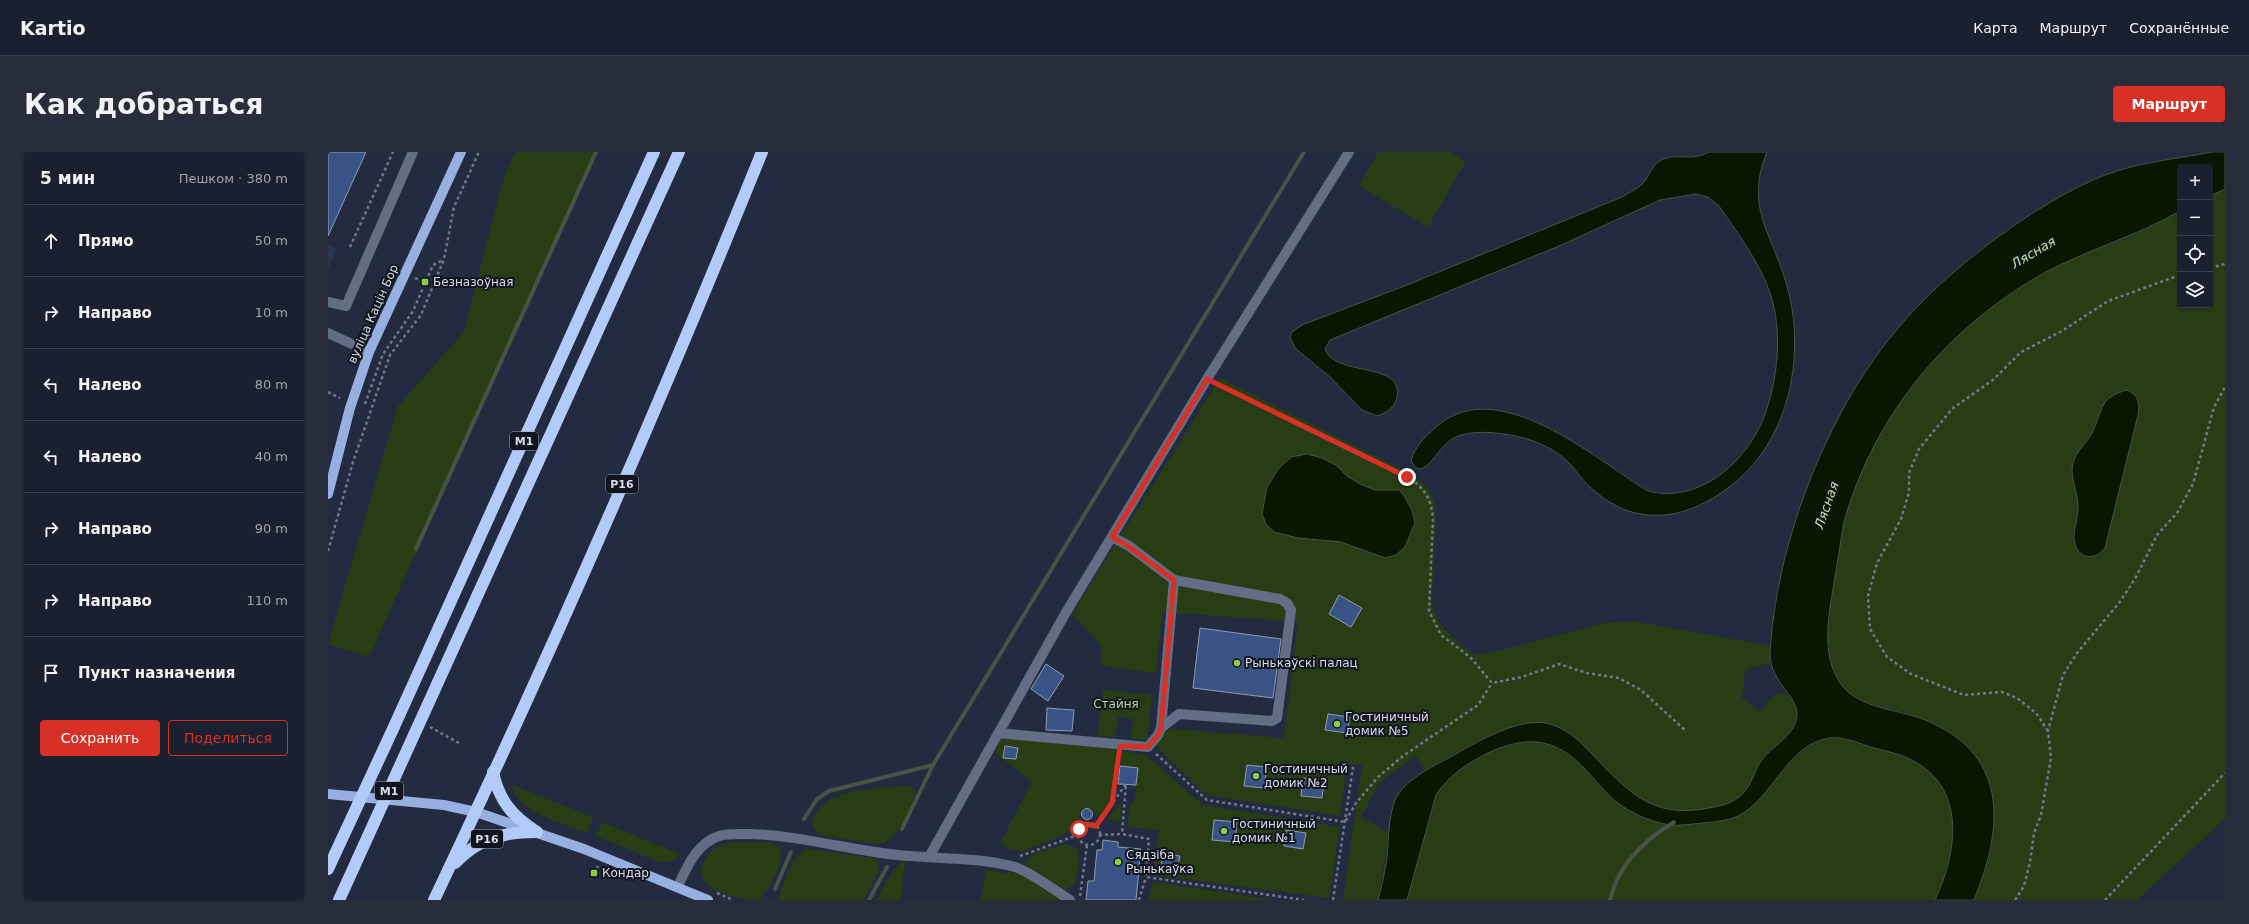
<!DOCTYPE html>
<html lang="ru">
<meta charset="utf-8">
<style>
:root{--surface:#1a202f;--page:#272d3b;--text:#f1f3f6;--muted:#9fa3aa;--line:#383e4b;--accent:#d93025}
body{margin:0;font-family:"DejaVu Sans",sans-serif;background:var(--page);color:var(--text)}
.controls{position:absolute;right:12px;top:12px;display:grid;overflow:hidden;border-radius:4px;box-shadow:0 1px 3px #0004}
.controls button{width:36px;height:36px;display:grid;place-items:center;padding:0;border:0;border-bottom:1px solid var(--line);background:var(--surface);color:var(--text);font:20px sans-serif}
.stop{position:absolute;width:12px;height:12px;margin:-9px;border:3px solid #d93025;border-radius:50%;background:#fff}
.stop.end{background:#d93025;border-color:#fff;box-shadow:0 1px 4px #0008}
.list{margin:0;padding:0;list-style:none}
h2{display:flex;justify-content:space-between;align-items:center;height:52px;margin:0;padding:0 16px;font-size:17px}
h2 small{font-size:13px;font-weight:400;color:var(--muted)}
.list li{display:grid;grid-template-columns:26px 1fr auto;gap:12px;align-items:center;box-sizing:border-box;height:72px;padding:0 16px;border-top:1px solid var(--line)}
.list b{display:block;font-size:15px;white-space:nowrap}
.list em{font-size:13px;font-style:normal;color:var(--muted)}
.actions{display:flex;gap:8px;padding:12px 16px}
.actions a{flex:1;padding:9px 0;border:1px solid var(--accent);border-radius:4px;text-align:center;font-size:14px;color:var(--accent)}
.actions .main{background:var(--accent);color:#fff}
.icon{flex:none;width:22px;height:22px;fill:none;stroke:currentColor;stroke-width:2;stroke-linecap:round;stroke-linejoin:round}
.map{position:relative;flex:none;width:1897px;height:748px;overflow:hidden;border-radius:4px}
header{display:flex;align-items:center;gap:24px;box-sizing:border-box;height:56px;padding:0 20px;background:var(--surface);border-bottom:1px solid var(--line)}
header strong{font-size:19px}
nav{display:flex;gap:22px;margin-inline-start:auto;font-size:14px}
.intro{display:flex;align-items:center;justify-content:space-between;box-sizing:border-box;height:96px;padding:0 24px}
h1{margin:0;font-size:28px}
.button{padding:10px 18px;border-radius:4px;background:var(--accent);color:#fff;font-size:14px;font-weight:700}
main{display:flex;gap:24px;padding:0 24px}
aside{flex:1;background:var(--surface);border-radius:4px;box-shadow:0 1px 3px #0004}
.map>svg:first-child{display:block}
</style>
<header>
<strong>Kartio</strong>
<nav><a>Карта</a><a>Маршрут</a><a>Сохранённые</a></nav>
</header>
<div class="intro"><h1>Как добраться</h1><a class="button">Маршрут</a></div>
<main>
<aside>
<h2>5 мин<small>Пешком · 380 m</small></h2>
<ul class="list">
<li><svg class="icon" aria-label="ahead" viewBox="0 0 24 24"><path d="M12 20V5M6 11l6-6 6 6"/></svg><div><b>Прямо</b></div><em>50 m</em></li>
<li><svg class="icon" aria-label="right" viewBox="0 0 24 24"><path d="M7 20v-9h11M14 6l5 5-5 5"/></svg><div><b>Направо</b></div><em>10 m</em></li>
<li><svg class="icon" aria-label="left" viewBox="0 0 24 24"><path d="M17 20v-9H6M10 6l-5 5 5 5"/></svg><div><b>Налево</b></div><em>80 m</em></li>
<li><svg class="icon" aria-label="left" viewBox="0 0 24 24"><path d="M17 20v-9H6M10 6l-5 5 5 5"/></svg><div><b>Налево</b></div><em>40 m</em></li>
<li><svg class="icon" aria-label="right" viewBox="0 0 24 24"><path d="M7 20v-9h11M14 6l5 5-5 5"/></svg><div><b>Направо</b></div><em>90 m</em></li>
<li><svg class="icon" aria-label="right" viewBox="0 0 24 24"><path d="M7 20v-9h11M14 6l5 5-5 5"/></svg><div><b>Направо</b></div><em>110 m</em></li>
<li><svg class="icon" aria-label="arrive" viewBox="0 0 24 24"><path d="M6 21V4h12l-3 4 3 4H6"/></svg><div><b>Пункт назначения</b></div></li>
</ul>
<div class="actions"><a class="main">Сохранить</a><a>Поделиться</a></div>
</aside>
<div class="map">
<svg width="1897" height="748" viewBox="0 0 1897 748">
<rect width="100%" height="100%" fill="#222b3f"/>
<!-- built -->
<polygon fill="#29344e" points="0,93 9,97 0,117"/>
<!-- green -->
<g fill="#293d15">
<polygon points="187,0 269,0 41,505 0,492 70,254 136,180 176,25"/>
<polygon points="1050,0 1122,0 1138,9 1100,75 1031,34"/>
<path d="M 1897,37 L 1897,667 L 1809,748 L 1646,748 C 1661,710 1668,675 1664,635 C 1647,618 1629,602 1612,586 C 1606,580 1599,570 1591,566 C 1566,554 1530,556 1512,531 C 1490,502 1503,454 1508,421 C 1511,405 1512,388 1516,372 C 1542,264 1621,176 1716,121 C 1739,108 1764,100 1788,90 C 1811,81 1831,71 1852,59 L 1852,153 L 1882,153 L 1882,44 Z"/>
<path d="M 892,226 L 1085,323 C 1097,331 1103,340 1108,354 L 1104,449 C 1110,478 1125,485 1146,503 L 1167,500 L 1276,471 L 1310,470 L 1443,494 L 1442,511 L 1417,518 L 1414,546 L 1432,560 C 1436,554 1441,546 1448,543 C 1462,536 1471,556 1468,567 C 1464,584 1445,592 1435,606 C 1428,615 1428,629 1419,638 C 1412,645 1404,650 1394,654 C 1382,658 1368,658 1355,658 C 1336,657 1314,651 1299,638 C 1273,617 1248,570 1210,571 C 1172,571 1128,601 1097,620 L 1088,603 L 1051,631 L 1033,665 L 1061,681 L 1050,748 L 1015,748 L 1034,613 L 1019,612 L 1012,664 L 878,643 L 828,594 L 834,581 L 844,577 L 956,586 L 970,470 L 835,460 L 828,521 L 774,514 L 772,492 L 744,462 Z"/>
<polygon points="775,538 824,543 819,588 803,587 805,567 790,565 787,585 770,583"/>
<path d="M 673,585 L 789,598 L 783,650 L 771,667 L 764,656 L 755,655 L 750,664 L 755,670 C 738,682 716,693 695,698 C 686,700 679,696 672,691 L 704,630 L 667,601 Z"/>
<path d="M 1503,585 C 1518,587 1531,592 1545,596 C 1556,599 1567,601 1577,605 C 1640,630 1629,699 1607,748 L 1079,748 L 1108,643 C 1120,623 1140,610 1161,601 C 1259,556 1263,666 1344,673 C 1374,675 1408,669 1431,646 C 1454,623 1469,593 1503,585 Z"/>
<polygon points="793,599 818,603 875,653 1012,675 1001,746 826,723 831,678 800,675 801,656 807,647 810,616 793,614"/>
<path d="M 184,633 L 265,665 L 259,681 C 238,673 186,658 184,633 Z"/>
<path d="M 579,634 L 586,636 L 587,642 C 580,660 572,688 551,692 L 496,684 C 473,676 490,653 505,646 C 527,636 555,636 579,634 Z"/>
<polygon points="794,648 792,669 780,667"/>
<polygon points="274,670 354,703 343,709 331,710 268,684"/>
<path d="M 406,690 L 442,690 L 452,696 C 457,708 441,740 431,748 C 414,748 393,744 379,732 C 368,722 376,704 386,697 C 392,693 399,691 406,690 Z"/>
<path d="M 738,692 L 749,697 C 752,704 751,723 746,731 C 743,736 737,737 732,737 L 701,718 L 697,710 C 704,698 726,696 738,692 Z"/>
<path d="M 480,697 L 544,706 L 550,709 L 551,718 L 536,748 L 450,748 C 455,734 464,699 480,697 Z"/>
<path d="M 577,708 L 573,748 L 549,748 C 556,734 563,716 577,708 Z"/>
<polygon points="658,717 678,722 680,720 691,721 735,748 653,748"/>
<polygon points="825,730 938,747 944,748 821,748"/>
</g>
<!-- water -->
<g fill="#0a1700" stroke="#485346">
<path d="M 1381,0 L 1439,0 C 1417,52 1442,80 1457,127 C 1479,197 1464,285 1405,332 C 1379,353 1347,368 1313,362 C 1292,359 1271,345 1257,330 C 1249,321 1243,311 1233,304 C 1216,291 1197,285 1176,282 C 1161,280 1145,279 1130,284 C 1112,291 1108,310 1093,317 L 1088,316 L 1083,309 C 1086,295 1098,284 1108,275 C 1169,220 1267,307 1320,339 C 1371,352 1418,311 1436,265 C 1449,230 1454,187 1445,151 C 1436,116 1411,83 1391,54 L 1380,45 L 1368,42 L 1332,48 L 1231,94 L 1002,188 L 997,197 C 1007,226 1077,208 1069,246 C 1066,256 1058,261 1049,264 L 1034,258 L 1002,225 L 967,196 L 962,185 L 964,180 L 974,173 L 1079,133 L 1294,45 C 1302,40 1312,36 1317,29 C 1323,20 1325,12 1335,7 C 1351,1 1362,10 1381,0 Z"/>
<path d="M 1884,0 L 1897,0 L 1897,37 L 1882,44 L 1882,15 L 1852,15 L 1852,59 C 1809,84 1761,97 1718,120 C 1620,174 1546,263 1516,370 C 1513,384 1512,398 1509,412 C 1504,449 1490,496 1511,529 C 1526,555 1566,557 1592,566 C 1681,599 1677,673 1646,748 L 1607,748 C 1630,699 1640,631 1577,605 C 1568,601 1557,599 1546,596 C 1532,592 1516,584 1501,586 C 1458,593 1446,646 1410,664 C 1399,669 1386,670 1375,671 C 1364,672 1353,674 1342,673 C 1323,670 1302,661 1287,649 C 1274,638 1264,623 1252,612 C 1223,584 1195,585 1160,601 C 1140,611 1120,624 1108,643 L 1079,748 L 1050,748 C 1054,734 1057,719 1059,705 C 1061,686 1060,666 1067,648 C 1077,626 1108,613 1128,602 C 1152,588 1194,564 1222,572 C 1237,576 1251,588 1261,599 C 1298,637 1322,668 1381,656 C 1411,651 1418,643 1429,616 C 1437,596 1468,586 1469,563 C 1470,544 1443,531 1442,503 C 1447,396 1497,264 1566,181 C 1596,144 1632,113 1670,85 C 1703,61 1739,38 1777,23 C 1811,10 1849,7 1884,0 Z"/>
<path d="M 1799,238 C 1811,243 1812,252 1810,263 L 1777,396 C 1769,408 1751,408 1747,392 C 1744,382 1749,370 1750,359 C 1751,344 1744,331 1744,317 C 1745,299 1760,292 1766,277 C 1770,268 1772,257 1778,249 C 1783,243 1792,240 1799,238 Z"/>
<polygon points="979,302 994,306 1008,313 1019,324 1032,332 1047,338 1071,338 1075,342 1084,358 1087,371 1077,395 1068,403 1057,406 1013,390 970,386 946,380 938,372 934,362 939,335 951,316 963,305"/>
</g>
<g fill="none" stroke-linecap="round" stroke-linejoin="round">
<!-- stream -->
<g stroke="#485346" stroke-width="4">
<polyline points="88,397 268,0"/>
<polyline points="476,667 489,647 501,639 605,613"/>
<polyline points="574,677 605,613 976,0"/>
<polyline points="447,737 463,700"/>
<polyline points="541,748 559,715"/>
<path d="M 1282,748 C 1290,713 1316,688 1346,670"/>
</g>
</g>
<!-- building -->
<g fill="#3a5385" stroke="#8f9cb4">
<polygon points="0,0 38,0 0,84"/>
<polygon points="1011,443 1034,456 1023,475 1001,462"/>
<polygon points="872,476 953,487 945,546 865,536"/>
<polygon points="718,512 736,524 720,549 703,537"/>
<polygon points="719,556 746,558 744,579 718,578"/>
<polygon points="1000,562 1022,565 1019,581 997,578"/>
<polygon points="677,594 690,596 688,607 675,606"/>
<polygon points="919,613 939,615 936,636 916,634"/>
<polygon points="792,614 810,616 808,633 790,632"/>
<polygon points="975,626 996,628 994,646 973,644"/>
<circle cx="759" cy="662" r="5.5"/>
<polygon points="886,668 909,670 907,690 884,688"/>
<polygon points="958,678 978,681 975,697 956,694"/>
<polygon points="775,688 790,690 790,695 813,697 808,748 758,748 760,729 766,729 769,698 774,698"/>
<polygon points="835,701 852,704 848,723 832,720"/>
</g>
<g fill="none" stroke-linecap="round" stroke-linejoin="round">
<!-- path -->
<g stroke="#71798a" stroke-width="2.5" stroke-dasharray="3 3" stroke-linecap="butt">
<polyline points="22,95 65,0"/>
<polyline points="1882,116 1897,112"/>
<polyline points="87,126 97,130"/>
<path d="M 888,232 L 1079,325 C 1096,335 1103,346 1105,366 L 1101,459 L 1113,483 L 1142,505 L 1164,531 L 1194,525 L 1231,512 L 1259,521 L 1291,526 L 1313,538 L 1358,579"/>
<polyline points="0,240 12,246"/>
<polyline points="37,252 55,202 85,159 105,113 115,108"/>
<polyline points="0,399 25,310 62,203 93,163 116,107 126,55 151,0"/>
<polyline points="102,575 131,591"/>
<polyline points="1720,579 1708,561 1689,546 1674,540 1636,543 1583,522 1559,505 1542,477 1540,444 1549,411 1573,367 1581,340 1581,321 1591,297 1624,257 1666,227 1693,200 1734,179 1780,149 1852,123"/>
<polyline points="828,602 879,648 1017,670 1028,651 1050,625 1075,604 1150,553 1164,531"/>
<polyline points="784,651 791,602"/>
<circle cx="761" cy="682" r="11"/>
<polyline points="768,674 798,632 794,682"/>
<polyline points="771,683 794,682 821,687 818,725 976,748"/>
<polyline points="692,704 750,683"/>
<polyline points="266,721 270,714"/>
<polyline points="389,741 405,748"/>
<polyline points="752,744 759,693"/>
<polyline points="811,748 818,725"/>
<polyline points="1005,748 1025,615"/>
<polyline points="1687,748 1696,734 1702,710 1706,681 1713,663 1723,606 1720,579 1735,523 1749,501 1791,451 1807,427 1829,383 1849,361 1865,332 1886,255 1897,235"/>
<polyline points="1777,748 1897,621"/>
</g>
<!-- minor -->
<g stroke="#626e86" stroke-width="10">
<polyline points="0,150 18,154 85,0"/>
<polyline points="0,181 41,200"/>
<polyline points="833,576 846,428"/>
<polyline points="670,581 820,595 830,583 833,576 851,562 944,569 949,566 963,458 959,451 952,447 846,428 801,394 784,385"/>
<polyline points="601,705 737,462 879,227 1021,0"/>
<path d="M 350,734 C 359,715 368,692 391,684 C 400,681 411,682 421,682 C 471,683 520,698 570,703 C 609,707 649,705 687,715 C 702,720 728,739 742,748"/>
</g>
<!-- major -->
<g stroke="#98b0e1" stroke-width="10">
<polyline points="0,342 22,256 41,200 133,0"/>
<polyline points="0,642 116,653 148,660 256,697 380,748"/>
</g>
<!-- highway -->
<g stroke="#b3cbfa" stroke-width="12">
<path d="M 165,620 C 171,649 185,665 209,680"/>
<path d="M 127,711 C 151,686 176,680 209,680"/>
<polyline points="0,717 65,577 326,0"/>
<polyline points="11,748 351,0"/>
<path d="M 106,748 C 223,502 332,252 434,0"/>
</g>
</g>
<g fill="none" stroke-linecap="round" stroke-linejoin="round">
<!-- route -->
<polyline stroke="#d93025" stroke-width="5" points="751,677 756,672 768,674 784,651 792,594 820,595 830,583 833,576 846,428 800,394 784,385 879,227 1079,325"/>
</g>
<!-- markers -->
<g fill="#8dce44" stroke="#10141d" stroke-width="1.5">
<rect x="93" y="126" width="8" height="8" rx="2"/>
<circle cx="909" cy="511" r="4"/>
<circle cx="1009" cy="572" r="4"/>
<circle cx="928" cy="624" r="4"/>
<circle cx="896" cy="679" r="4"/>
<circle cx="790" cy="710" r="4"/>
<rect x="262" y="717" width="8" height="8" rx="2"/>
</g>
<g text-anchor="middle" stroke-width="4" stroke-linejoin="round" paint-order="stroke">
<!-- shield labels -->
<g fill="#10141d" stroke="#9ca1ad" stroke-width="1">
<rect x="182" y="280" width="28" height="18" rx="3"/>
<rect x="278" y="323" width="32" height="18" rx="3"/>
<rect x="47" y="630" width="28" height="18" rx="3"/>
<rect x="143" y="678" width="32" height="18" rx="3"/>
</g>
<g font-size="11" font-weight="bold" fill="#d8deeb">
<text x="196" y="293">М1</text>
<text x="294" y="336">Р16</text>
<text x="61" y="643">М1</text>
<text x="159" y="691">Р16</text>
</g>
<!-- poi labels -->
<g font-size="12" fill="#d8deeb" stroke="#10141d" text-anchor="start">
<text x="105" y="134">Безназоўная</text>
<text x="917" y="515">Рынькаўскi палац</text>
<text x="1017" y="569">Гостиничный<tspan x="1017" dy="14">домик №5</tspan></text>
<text x="936" y="621">Гостиничный<tspan x="936" dy="14">домик №2</tspan></text>
<text x="904" y="676">Гостиничный<tspan x="904" dy="14">домик №1</tspan></text>
<text x="798" y="707">Сядзіба<tspan x="798" dy="14">Рынькаўка</tspan></text>
<text x="274" y="725">Кондар</text>
</g>
<!-- street labels -->
<g font-size="12" fill="#d8deeb" stroke="#10141d">
<text transform="translate(45 162) rotate(-66)" y="4">вуліца Кацін Бор</text>
</g>
<!-- park labels -->
<g font-size="12" fill="#b1dd89" stroke="#10141d">
<text x="788" y="556">Стайня</text>
</g>
<!-- water labels -->
<g font-size="13" font-style="italic" fill="#bde996" stroke="#10141d">
<text transform="translate(1705 100) rotate(-31)" y="5">Лясная</text>
<text transform="translate(1498 353) rotate(-71)" y="5">Лясная</text>
</g>
</g>
</svg>
<div class="controls">
<button>+</button>
<button>−</button>
<button><svg class="icon" aria-label="locate" viewBox="0 0 24 24"><circle cx="12" cy="12" r="6"/><path d="M12 2v4M12 18v4M2 12h4M18 12h4"/></svg></button>
<button><svg class="icon" aria-label="layers" viewBox="0 0 24 24"><path d="M12 4l9 5-9 5-9-5zM3 14l9 5 9-5"/></svg></button>
</div>
<div class="stop" style="left:751px;top:677px"></div>
<div class="stop end" style="left:1079px;top:325px"></div>
</div>
</main>
